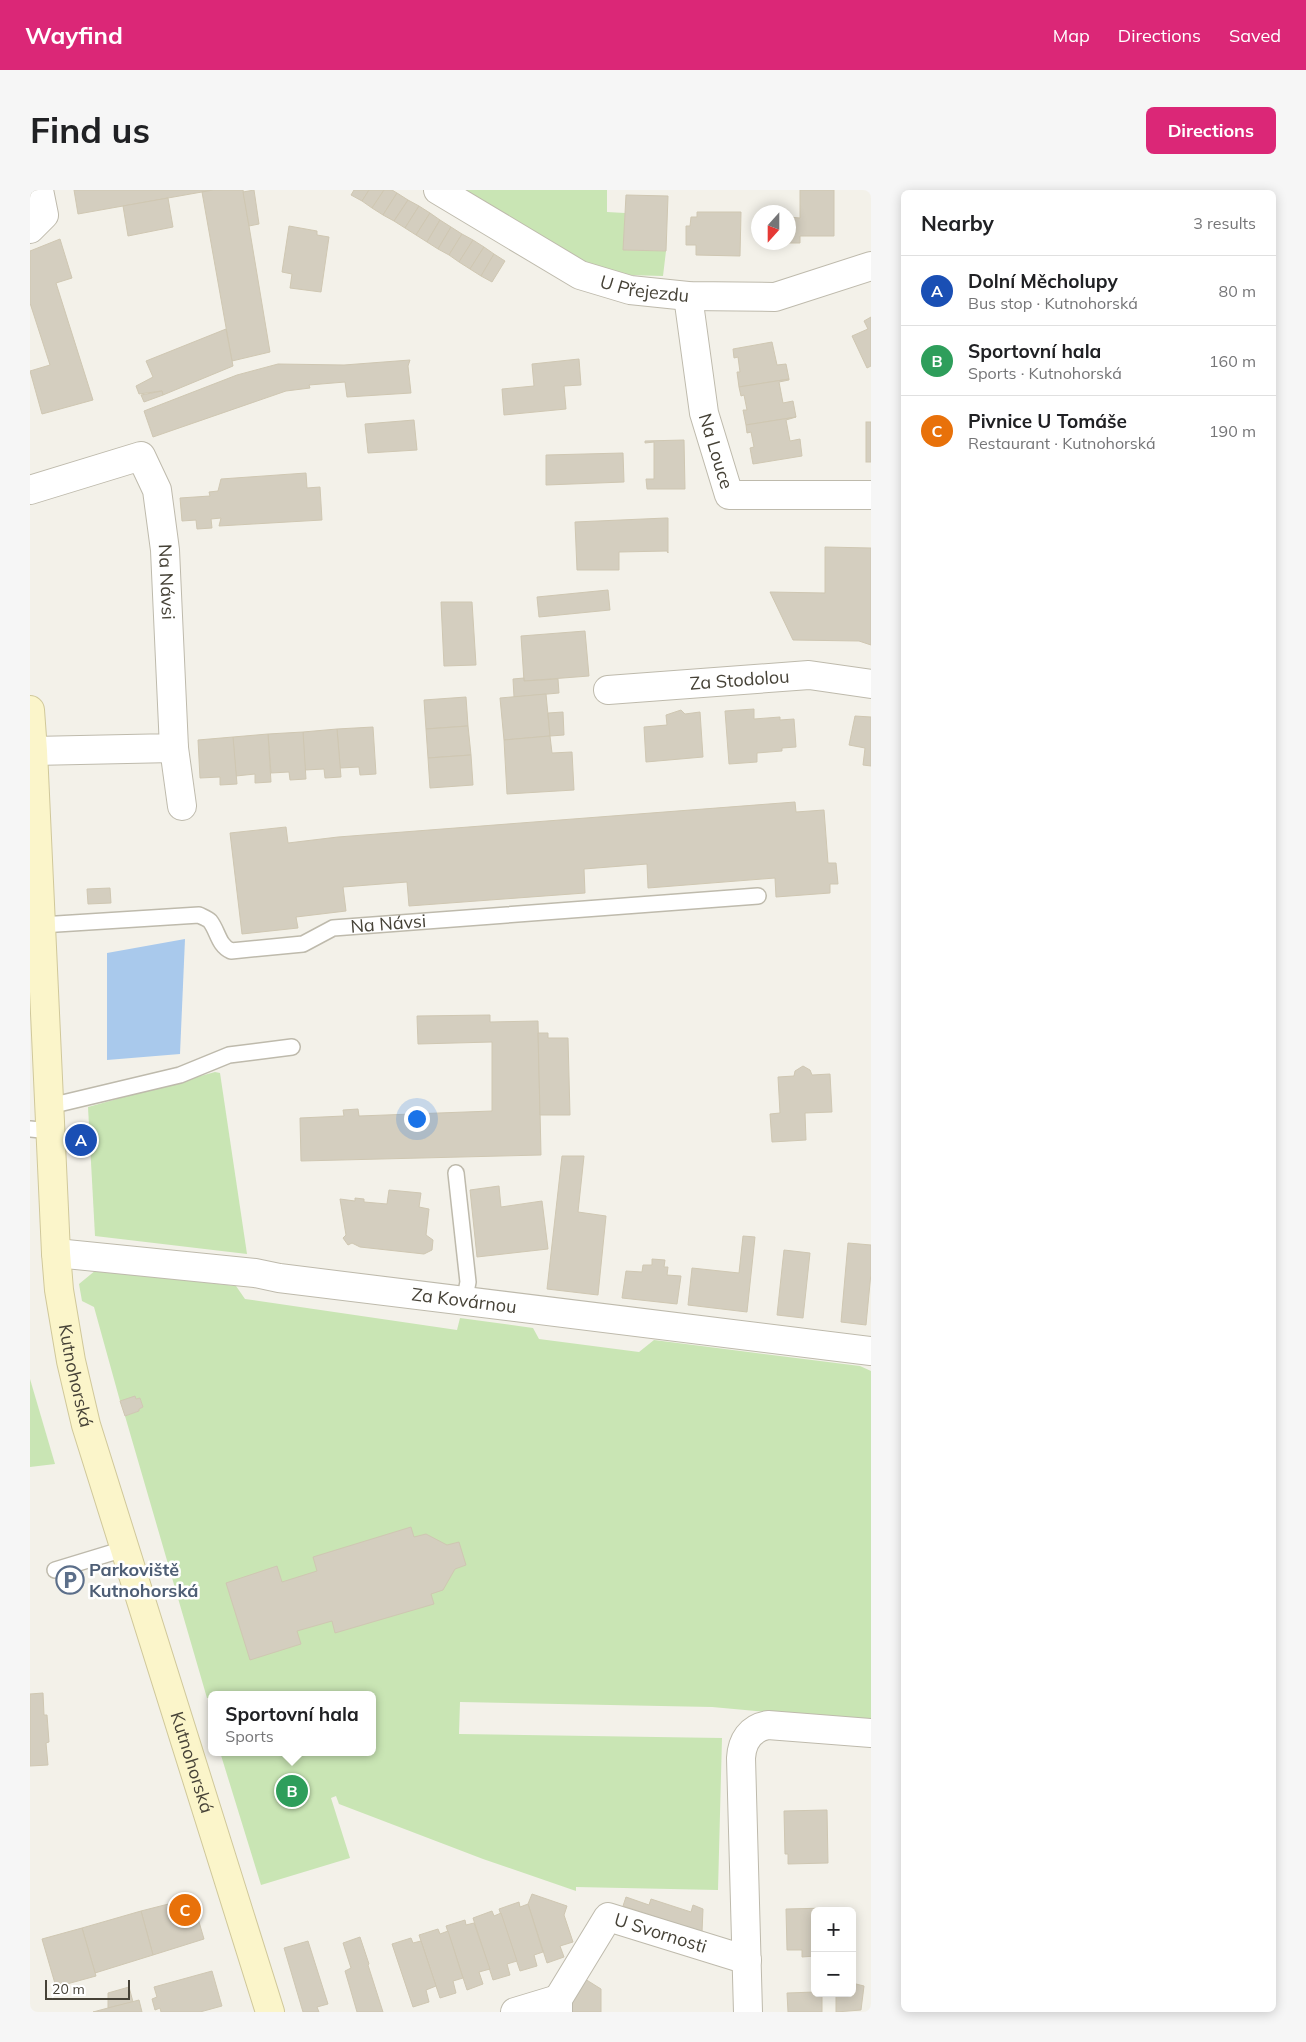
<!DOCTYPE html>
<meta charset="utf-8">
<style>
:root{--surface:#fff;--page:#f6f6f6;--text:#202124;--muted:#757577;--line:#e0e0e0;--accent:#db2777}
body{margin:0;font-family:Mulish,sans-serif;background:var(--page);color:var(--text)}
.controls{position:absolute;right:15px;bottom:15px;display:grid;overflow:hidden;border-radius:8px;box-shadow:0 2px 12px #0003}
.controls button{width:45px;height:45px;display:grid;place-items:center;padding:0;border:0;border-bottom:1px solid var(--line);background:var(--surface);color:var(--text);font:25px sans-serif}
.compass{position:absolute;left:721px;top:15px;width:45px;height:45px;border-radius:50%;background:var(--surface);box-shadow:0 2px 12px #0003;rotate:201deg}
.scale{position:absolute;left:15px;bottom:12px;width:85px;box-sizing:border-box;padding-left:5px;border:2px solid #464237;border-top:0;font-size:14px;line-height:18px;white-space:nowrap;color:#464237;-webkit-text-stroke:4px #fff;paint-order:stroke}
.you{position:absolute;left:386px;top:928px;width:18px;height:18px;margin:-12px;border:4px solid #fff;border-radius:50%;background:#1a73e8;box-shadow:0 0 0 8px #1a73e833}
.badge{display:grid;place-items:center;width:32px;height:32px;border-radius:50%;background:var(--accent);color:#fff;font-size:16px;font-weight:700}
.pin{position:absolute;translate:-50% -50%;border:2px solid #fff;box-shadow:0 1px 5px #0006}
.popup{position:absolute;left:178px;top:1501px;width:168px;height:65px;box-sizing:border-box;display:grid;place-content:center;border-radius:8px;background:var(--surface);filter:drop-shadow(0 1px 4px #0005);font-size:16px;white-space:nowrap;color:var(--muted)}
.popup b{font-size:19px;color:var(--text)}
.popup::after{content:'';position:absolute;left:50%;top:100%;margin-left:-10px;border:10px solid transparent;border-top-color:var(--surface)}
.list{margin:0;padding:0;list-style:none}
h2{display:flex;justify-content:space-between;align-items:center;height:65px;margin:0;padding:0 20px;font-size:21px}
h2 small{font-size:16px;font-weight:400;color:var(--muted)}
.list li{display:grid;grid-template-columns:32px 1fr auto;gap:15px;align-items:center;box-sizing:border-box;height:70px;padding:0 20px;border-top:1px solid var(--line)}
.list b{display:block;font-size:19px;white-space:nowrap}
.list p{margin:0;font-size:16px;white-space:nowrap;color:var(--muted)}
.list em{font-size:16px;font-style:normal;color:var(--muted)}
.map{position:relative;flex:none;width:841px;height:1822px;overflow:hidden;border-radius:8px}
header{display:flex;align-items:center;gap:30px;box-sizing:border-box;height:70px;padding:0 25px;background:var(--accent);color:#fff}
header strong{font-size:24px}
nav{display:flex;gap:28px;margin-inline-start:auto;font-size:18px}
.intro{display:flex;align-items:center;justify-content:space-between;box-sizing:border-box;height:120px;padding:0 30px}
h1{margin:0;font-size:35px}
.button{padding:12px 22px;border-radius:8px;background:var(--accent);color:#fff;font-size:18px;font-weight:700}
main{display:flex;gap:30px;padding:0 30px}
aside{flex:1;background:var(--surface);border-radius:8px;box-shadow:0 2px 12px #0003}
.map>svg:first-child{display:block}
</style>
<header>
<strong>Wayfind</strong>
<nav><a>Map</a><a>Directions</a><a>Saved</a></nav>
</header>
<div class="intro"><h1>Find us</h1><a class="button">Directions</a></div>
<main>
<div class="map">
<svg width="841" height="1822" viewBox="0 0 841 1822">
<rect width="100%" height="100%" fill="#f3f1e9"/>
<!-- green -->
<g fill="#c9e5b4">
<polygon points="428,0 577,0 577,22 595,23 594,60 636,61 633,86 560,84"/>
<polygon points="185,882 190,883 217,1064 65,1046 58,917"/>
<polygon points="66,1080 206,1096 215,1109 427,1140 430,1128 503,1138 509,1149 609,1162 624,1150 830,1176 841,1181 841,1529 835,1531 682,1517 430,1512 429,1544 692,1548 688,1700 546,1697 546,1701 453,1669 309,1614 306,1606 301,1608 320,1668 231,1695 190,1562 342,1562 342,1505 182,1505 182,1508 177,1508 95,1226 109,1221 109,1219 113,1217 110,1208 106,1209 105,1207 90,1211 64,1117 52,1111 49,1094"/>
<polygon points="0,1189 25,1274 0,1277"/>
</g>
<!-- water -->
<polygon fill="#a9c9ec" points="155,749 150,864 77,870 77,763"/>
<!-- building -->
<g fill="#d4cebf" stroke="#cfc7b2">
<polygon points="44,0 183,0 48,24"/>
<polygon points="183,0 213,0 240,162 202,171 172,2"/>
<polygon points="224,0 229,34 219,36 213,2"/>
<polygon points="324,0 339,0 332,11 321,5"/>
<polygon points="339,0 354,0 342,18 332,11"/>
<polygon points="354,0 362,0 367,3 353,25 342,18"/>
<polygon points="770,0 804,0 804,46 770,46 770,53 753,53 758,52 758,27 770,28"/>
<polygon points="367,3 378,10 364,31 353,25"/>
<polygon points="596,5 638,6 636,61 593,60"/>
<polygon points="138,8 143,37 98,46 93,16"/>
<polygon points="378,10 389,16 375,38 364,31"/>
<polygon points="389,16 400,23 386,45 375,38"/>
<polygon points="667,22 711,22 710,66 666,65 666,55 656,55 656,36 660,36 661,27 667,27"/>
<polygon points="400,23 410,30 397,52 386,45"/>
<polygon points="410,30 421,37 408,59 397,52"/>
<polygon points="259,36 287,41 287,45 299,47 291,102 260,98 262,84 252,82"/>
<polygon points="421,37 432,44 419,65 408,59"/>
<polygon points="432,44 443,50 429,72 419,65"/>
<polygon points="30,49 42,88 26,93 63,210 12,224 0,181 20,175 0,113 0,61"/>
<polygon points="443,50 454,57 440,79 429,72"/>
<polygon points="454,57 464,64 451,86 440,79"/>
<polygon points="464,64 475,71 462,92 451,86"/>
<polygon points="841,127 841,176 837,178 822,146 838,139 834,131"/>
<polygon points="196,139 203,176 133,205 132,201 109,204 106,196 123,187 116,171"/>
<polygon points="742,152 747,175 756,174 759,189 709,197 707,182 710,182 708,167 704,168 703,159"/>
<polygon points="549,169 551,195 534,196 536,219 474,225 472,199 504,196 502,174"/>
<polygon points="380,170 378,176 381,203 317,207 315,192 279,195 280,198 256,201 123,247 114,221 207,185 248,174 314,175"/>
<polygon points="759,189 759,190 749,192 753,213 763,211 766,227 716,235 713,220 717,220 714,205 711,206 709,197"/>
<polygon points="132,201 133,205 114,212 111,205"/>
<polygon points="766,227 756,230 760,251 770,249 772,266 723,274 720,258 724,257 721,242 717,243 716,235"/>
<polygon points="384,230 387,260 338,263 335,234"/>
<rect x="836" y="232" width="5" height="40"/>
<polygon points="654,250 655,299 617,299 616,289 624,289 624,252 615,253 615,251"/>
<polygon points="593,263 594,292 516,295 516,265"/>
<polygon points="276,283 277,298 290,297 292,330 189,336 191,328 181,329 182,338 167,339 166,330 152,331 150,308 180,306 179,302 188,301 191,289"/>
<polygon points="636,328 638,328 638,363 637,361 589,362 589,380 547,380 545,332"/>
<polygon points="795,357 841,358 841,455 829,451 763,450 740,402 795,403"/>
<polygon points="578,400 580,420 509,427 507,407"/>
<polygon points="411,412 442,412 446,475 414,476"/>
<polygon points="555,441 559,486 494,491 491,446"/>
<polygon points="494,488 494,491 528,489 529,503 484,507 483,489"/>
<polygon points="516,504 520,546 474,550 470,508"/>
<polygon points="436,507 438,536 396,539 394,510"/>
<polygon points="724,519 724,529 750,527 750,530 764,529 766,557 752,558 752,561 727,563 727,572 699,574 695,521"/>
<polygon points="651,520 655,524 670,522 673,567 616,572 614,537 637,535 636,525"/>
<polygon points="533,522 534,545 520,546 518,523"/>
<polygon points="825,526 841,527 841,576 833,575 835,558 819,555"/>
<polygon points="438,536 441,565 398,568 396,539"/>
<polygon points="343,537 346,584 330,585 329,577 310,578 307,539"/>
<polygon points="307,539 311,587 295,588 294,579 275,580 273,542"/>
<polygon points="273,542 276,589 260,590 259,582 241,583 238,544"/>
<polygon points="238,544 241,592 225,593 225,584 206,586 203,547"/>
<polygon points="520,546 522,563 542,562 544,600 477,604 474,550"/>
<polygon points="203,547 207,594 190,595 190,587 170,588 168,550"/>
<polygon points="441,565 443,595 400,598 398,568"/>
<polygon points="765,612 766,622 794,620 798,673 806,673 808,694 800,694 800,703 746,707 745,688 618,698 617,674 554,679 555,703 379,716 377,692 313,697 316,721 266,727 268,738 212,744 200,643 256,637 258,653 308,647"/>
<polygon points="80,698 81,713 58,714 57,699"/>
<polygon points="460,825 460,832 508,831 511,965 271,971 270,928 314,926 313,920 328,919 329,926 462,921 462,852 388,854 387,826"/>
<polygon points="508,843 518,843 518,848 538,848 540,925 510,925"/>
<polygon points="773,876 780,880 782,885 800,884 802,922 775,923 776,950 742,952 740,924 750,923 748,887 764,886 765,881"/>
<polygon points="532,966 554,966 548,1022 576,1026 568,1105 517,1099"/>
<polygon points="469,996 471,1017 512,1011 518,1059 447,1067 440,1000"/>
<polygon points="359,1000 391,1003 389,1017 399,1019 396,1045 403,1050 402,1060 394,1064 330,1057 322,1053 318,1055 313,1048 316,1045 310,1009 325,1011 325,1008 334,1009 334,1012 357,1014"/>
<polygon points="713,1046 725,1047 717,1122 658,1115 662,1078 709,1083"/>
<polygon points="818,1053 841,1055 841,1083 836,1135 811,1132"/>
<polygon points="754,1060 780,1063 773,1128 747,1125"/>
<polygon points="622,1069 635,1070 634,1077 638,1077 637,1085 651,1086 647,1114 592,1108 596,1081 612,1082 613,1075 622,1075"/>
<polygon points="105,1206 106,1209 110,1208 113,1217 109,1219 109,1221 95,1226 90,1211"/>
<polygon points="381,1337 384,1347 396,1344 417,1355 429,1352 436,1375 425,1379 413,1400 401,1404 404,1414 305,1443 302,1431 267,1441 271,1454 220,1470 196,1393 247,1376 252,1392 287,1381 283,1367"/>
<polygon points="13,1503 14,1525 17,1525 19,1552 16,1553 18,1575 0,1576 0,1504"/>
<polygon points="797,1620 798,1673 758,1674 758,1664 755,1664 754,1621"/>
<polygon points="502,1704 537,1716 534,1725 543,1752 530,1756 534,1767 517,1773 498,1714"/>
<polygon points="596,1707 619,1715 621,1709 661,1722 663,1715 673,1719 672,1742 593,1716"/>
<polygon points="162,1708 174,1749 123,1765 111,1721"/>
<polygon points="489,1712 490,1717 498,1714 513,1762 504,1765 507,1776 490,1781 469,1719"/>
<polygon points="799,1718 799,1721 785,1721 785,1766 772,1767 772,1760 757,1760 756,1719"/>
<polygon points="111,1721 123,1765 65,1783 52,1738"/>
<polygon points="462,1721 464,1726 471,1723 487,1771 477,1774 480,1785 463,1790 443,1728"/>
<polygon points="435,1730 436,1735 444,1733 460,1779 449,1782 453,1794 437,1800 416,1736"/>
<polygon points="52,1738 66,1786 26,1797 12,1749"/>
<polygon points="408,1739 410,1744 418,1741 433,1788 423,1791 426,1803 410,1808 389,1745"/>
<polygon points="330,1747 339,1774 338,1775 353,1822 327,1822 315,1781 321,1778 313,1753"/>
<polygon points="381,1748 383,1753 391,1751 406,1796 396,1800 399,1812 383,1817 362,1754"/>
<polygon points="278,1751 298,1814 287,1817 289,1822 273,1822 254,1758"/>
<polygon points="182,1781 192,1816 170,1822 131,1822 130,1818 125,1820 122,1809 127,1807 124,1797"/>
<polygon points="555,1789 571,1799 571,1822 542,1822 542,1810"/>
<polygon points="822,1793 834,1796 831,1820 806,1822 806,1803 822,1803"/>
<polygon points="99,1797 103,1812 78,1818 78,1803"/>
<polygon points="785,1802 792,1803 792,1822 758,1822 757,1803"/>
<polygon points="109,1810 112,1822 63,1822 78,1818"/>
</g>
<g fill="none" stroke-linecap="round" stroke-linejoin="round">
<!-- lane casing -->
<g stroke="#bebaac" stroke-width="18">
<g id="lane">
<path id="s1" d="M 11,735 L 169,725 C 173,727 178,729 180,731 C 188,741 188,755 201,761 L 273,754 L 303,738 L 728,706"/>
<polyline points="20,916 150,885 199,865 262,857"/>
<polyline points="0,939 21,941"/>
<polyline points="426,983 438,1092 434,1112"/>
<polyline points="25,1380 94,1359"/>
</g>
</g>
<!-- street casing -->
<g stroke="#bebaac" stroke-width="30">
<g id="street">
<path id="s2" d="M 408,0 L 550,85 L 600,100 L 658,106 L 745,107 L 841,76"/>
<polyline points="0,39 14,25 9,0"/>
<path id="s3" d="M 658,106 L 674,223 L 699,305 L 841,305"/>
<path id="s4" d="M 0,300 L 111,266 L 127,300 L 135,360 L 144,558 L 3,561"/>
<path id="s5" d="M 578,500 L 779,485 L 841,494"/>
<polyline points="144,558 152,616"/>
<path id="s6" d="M 26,1063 L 225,1083 L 249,1088 L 841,1161"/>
<polyline points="485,1822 528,1809"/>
<path id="s7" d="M 528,1822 L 528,1809 L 578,1727 L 717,1770"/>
<path d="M 718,1822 L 711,1568 C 712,1551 720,1538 738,1535 L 841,1543"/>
</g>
</g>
<!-- secondary casing -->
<g stroke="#d0c89a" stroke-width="30">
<g id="secondary">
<path id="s8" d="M 0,520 L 3,561 L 26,1063 L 29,1100 L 41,1171 L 56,1235 L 240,1822"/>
</g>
</g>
<!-- lane -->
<use href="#lane" stroke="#fff" stroke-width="15"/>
<!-- street -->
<use href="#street" stroke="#fff" stroke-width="28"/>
<!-- secondary -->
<use href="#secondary" stroke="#fbf5ca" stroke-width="28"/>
</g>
<!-- icons -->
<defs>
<g id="parking-ring" transform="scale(1.4375)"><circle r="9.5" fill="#fff" stroke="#5c6f8a" stroke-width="1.5"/><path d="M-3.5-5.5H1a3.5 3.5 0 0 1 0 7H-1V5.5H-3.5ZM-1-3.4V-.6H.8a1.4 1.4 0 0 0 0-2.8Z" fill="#5c6f8a"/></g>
</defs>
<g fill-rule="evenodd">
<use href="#parking-ring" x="40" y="1390"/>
</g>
<g text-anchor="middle" stroke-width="5" stroke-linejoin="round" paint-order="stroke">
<!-- street labels -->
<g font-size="18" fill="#464237" stroke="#fff">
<text dy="6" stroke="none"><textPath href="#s2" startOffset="232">U Přejezdu</textPath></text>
<text dy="6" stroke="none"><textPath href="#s3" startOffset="158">Na Louce</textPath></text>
<text dy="6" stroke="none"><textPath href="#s4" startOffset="246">Na Návsi</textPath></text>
<text dy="6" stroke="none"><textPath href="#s5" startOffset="132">Za Stodolou</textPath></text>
<text dy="6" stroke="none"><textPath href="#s1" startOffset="370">Na Návsi</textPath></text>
<text dy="6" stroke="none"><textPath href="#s6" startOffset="411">Za Kovárnou</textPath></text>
<text dy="6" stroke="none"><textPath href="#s8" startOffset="668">Kutnohorská</textPath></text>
<text dy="6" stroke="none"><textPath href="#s8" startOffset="1072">Kutnohorská</textPath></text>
<text dy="6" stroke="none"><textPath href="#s7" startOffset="164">U Svornosti</textPath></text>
</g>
<!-- service labels -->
<g font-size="18" font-weight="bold" fill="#4e5e75" stroke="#fff" text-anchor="start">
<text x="59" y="1386">Parkoviště<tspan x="59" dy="21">Kutnohorská</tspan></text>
</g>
</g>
</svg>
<div class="controls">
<button>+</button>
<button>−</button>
</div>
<svg class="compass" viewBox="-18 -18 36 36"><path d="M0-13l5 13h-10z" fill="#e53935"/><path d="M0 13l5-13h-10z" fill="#757577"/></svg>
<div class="scale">20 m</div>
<div class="you"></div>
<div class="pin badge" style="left:51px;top:950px;background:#1a4fb4">A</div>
<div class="pin badge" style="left:262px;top:1601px;background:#2e9e5b">B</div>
<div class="popup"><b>Sportovní hala</b>Sports</div>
<div class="pin badge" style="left:155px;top:1720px;background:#e8710a">C</div>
</div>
<aside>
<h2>Nearby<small>3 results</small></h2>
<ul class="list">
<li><span class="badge" style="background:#1a4fb4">A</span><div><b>Dolní Měcholupy</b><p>Bus stop · Kutnohorská</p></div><em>80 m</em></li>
<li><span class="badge" style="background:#2e9e5b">B</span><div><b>Sportovní hala</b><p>Sports · Kutnohorská</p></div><em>160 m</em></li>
<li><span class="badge" style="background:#e8710a">C</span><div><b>Pivnice U Tomáše</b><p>Restaurant · Kutnohorská</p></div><em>190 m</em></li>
</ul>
</aside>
</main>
